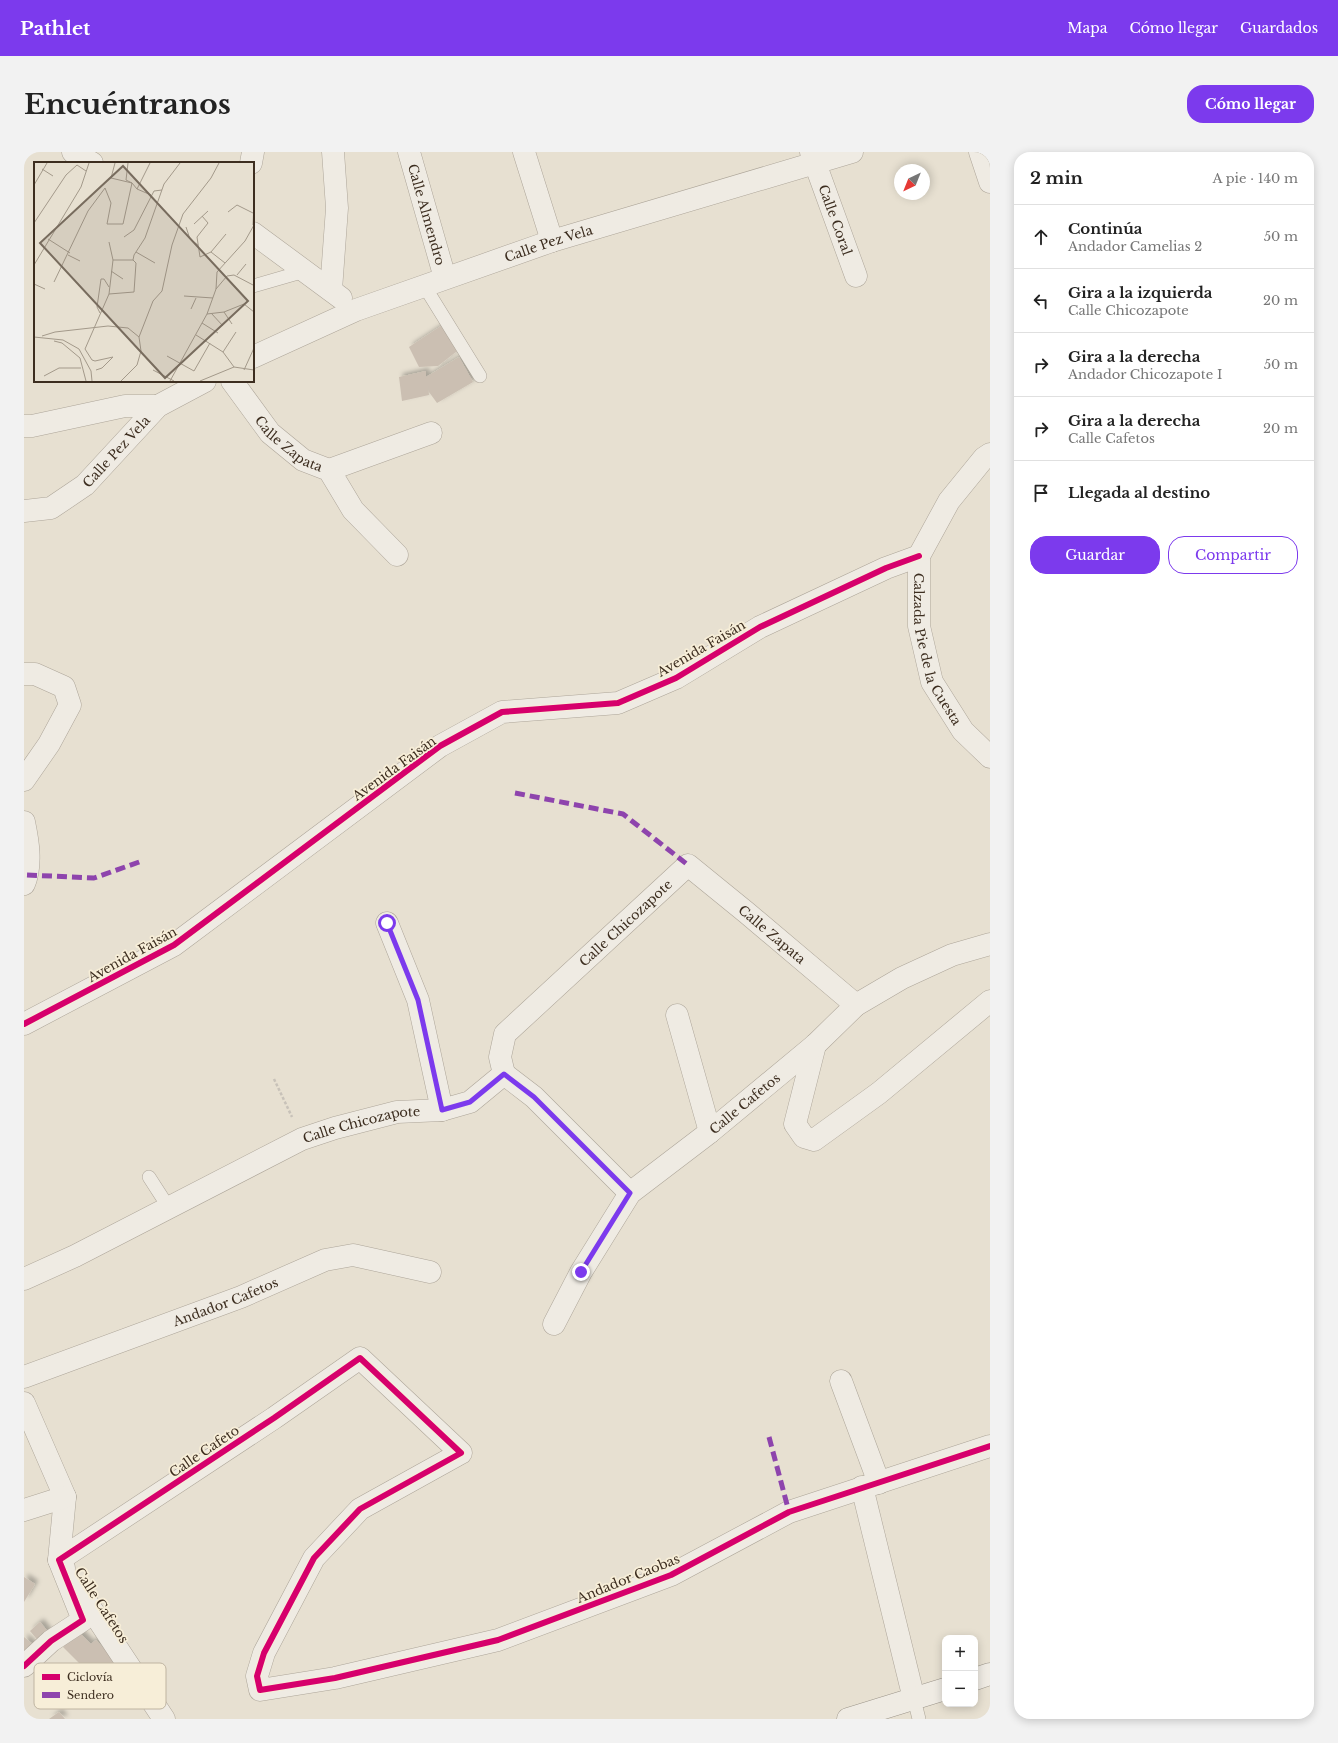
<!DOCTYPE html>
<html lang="es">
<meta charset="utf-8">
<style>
:root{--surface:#fff;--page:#f2f2f2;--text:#222;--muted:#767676;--line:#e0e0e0;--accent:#7c3aed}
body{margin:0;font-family:"Libre Baskerville",serif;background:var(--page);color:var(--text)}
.controls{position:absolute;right:12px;bottom:12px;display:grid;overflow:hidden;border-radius:8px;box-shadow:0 2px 10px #0003}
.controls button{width:36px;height:36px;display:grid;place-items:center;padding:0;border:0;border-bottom:1px solid var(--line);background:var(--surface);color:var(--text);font:20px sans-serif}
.compass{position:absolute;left:870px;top:12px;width:36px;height:36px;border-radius:50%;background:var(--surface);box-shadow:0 2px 10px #0003;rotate:223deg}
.stop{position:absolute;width:12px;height:12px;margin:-9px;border:3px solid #7c3aed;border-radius:50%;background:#fff}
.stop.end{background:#7c3aed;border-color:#fff;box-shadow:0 1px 4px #0008}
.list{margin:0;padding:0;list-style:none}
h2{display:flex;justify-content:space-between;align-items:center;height:52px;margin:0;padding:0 16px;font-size:17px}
h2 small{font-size:13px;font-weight:400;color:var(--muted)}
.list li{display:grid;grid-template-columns:26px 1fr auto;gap:12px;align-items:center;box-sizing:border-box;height:64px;padding:0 16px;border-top:1px solid var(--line)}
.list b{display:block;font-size:15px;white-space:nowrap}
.list p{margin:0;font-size:13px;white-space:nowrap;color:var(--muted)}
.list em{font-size:13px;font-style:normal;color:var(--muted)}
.actions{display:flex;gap:8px;padding:12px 16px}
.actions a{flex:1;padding:9px 0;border:1px solid var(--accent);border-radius:16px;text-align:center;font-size:14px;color:var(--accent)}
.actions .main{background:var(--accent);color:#fff}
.icon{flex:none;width:22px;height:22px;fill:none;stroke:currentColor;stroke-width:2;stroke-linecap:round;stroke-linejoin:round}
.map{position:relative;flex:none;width:966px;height:1567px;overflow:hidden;border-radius:16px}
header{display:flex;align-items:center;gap:24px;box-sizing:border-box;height:56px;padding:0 20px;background:var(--accent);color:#fff}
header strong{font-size:19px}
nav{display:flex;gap:22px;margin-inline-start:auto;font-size:14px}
.intro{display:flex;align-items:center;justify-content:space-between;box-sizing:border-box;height:96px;padding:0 24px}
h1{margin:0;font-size:28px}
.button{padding:10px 18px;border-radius:16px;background:var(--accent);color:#fff;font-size:14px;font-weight:700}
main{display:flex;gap:24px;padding:0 24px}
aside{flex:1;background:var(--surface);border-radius:16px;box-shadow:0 2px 10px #0003}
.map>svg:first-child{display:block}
</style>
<header>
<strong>Pathlet</strong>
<nav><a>Mapa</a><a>Cómo llegar</a><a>Guardados</a></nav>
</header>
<div class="intro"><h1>Encuéntranos</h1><a class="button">Cómo llegar</a></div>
<main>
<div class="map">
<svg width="966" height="1567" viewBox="0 0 966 1567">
<defs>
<filter id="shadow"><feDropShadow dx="3.5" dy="-3.5" stdDeviation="2" flood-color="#0004"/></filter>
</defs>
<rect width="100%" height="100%" fill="#e7e0d1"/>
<!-- building -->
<g fill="#cbbfb2" filter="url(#shadow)">
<polygon points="417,174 433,199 414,214 395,215 385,195"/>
<polygon points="435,205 449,230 413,251 405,240 404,234 405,243 378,249 375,225 402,219 402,225"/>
<polygon points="0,1425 11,1432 0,1450"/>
<polygon points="16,1470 26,1482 16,1491 6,1479"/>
<polygon points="55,1480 67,1492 72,1488 94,1511 74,1530 39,1495"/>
<polygon points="0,1485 11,1494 0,1507"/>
<polygon points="35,1560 41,1567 25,1567"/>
</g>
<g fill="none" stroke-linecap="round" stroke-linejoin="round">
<!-- service casing -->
<g stroke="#ada599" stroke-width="14">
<g id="service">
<polyline points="229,134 281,119"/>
<polyline points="401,135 456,224"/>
<polyline points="125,1025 145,1056"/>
<polyline points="890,1547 895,1567"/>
</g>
</g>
<!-- minor casing -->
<g stroke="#ada599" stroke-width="23">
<g id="minor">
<polyline points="49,0 68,11"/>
<path id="s1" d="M 385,0 L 421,126"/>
<polyline points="500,0 528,89"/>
<path id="s2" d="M 787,0 L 832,124"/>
<polyline points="956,0 966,30"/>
<polyline points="227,11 229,0"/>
<polyline points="229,81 317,146"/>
<polyline points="307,138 313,56 309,0"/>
<path id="s3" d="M 229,205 L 332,158 L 528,89 L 828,0"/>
<path id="s4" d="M 208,229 L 246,281 L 279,308 L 305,318 L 329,358 L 373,403"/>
<polyline points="0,274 8,274 101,254 134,254"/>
<path id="s5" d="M 966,302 L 960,306 L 925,349 L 895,404 L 895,474 L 908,530 L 939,579 L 966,605"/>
<polyline points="305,318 407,281"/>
<path id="s6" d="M 0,359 L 27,356 L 61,333 L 134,254 L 181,229"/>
<polyline points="0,522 11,522 40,535 46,553 25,592 0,628"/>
<path d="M 0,670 C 4,689 8,713 0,732"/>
<polyline points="363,771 394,848 418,958"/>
<polyline points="653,863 686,980"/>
<polyline points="0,872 150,793 416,594 478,560 594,551 652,526 736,475 862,416 895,404"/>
<polyline points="791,893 771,972 780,985 790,988 855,941 966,849"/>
<path id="s7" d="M 480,922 L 476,905 L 481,882 L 664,713 L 723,761 L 832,853"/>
<polyline points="480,922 510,945 606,1041"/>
<path id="s8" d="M 0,1127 L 51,1104 L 278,987 L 311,976 L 373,960 L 418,958 L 446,950 L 480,922"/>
<path id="s9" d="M 530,1172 L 557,1120 L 606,1041 L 686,980 L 791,893 L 832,853 L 878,826 L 928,803 L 966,792"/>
<path id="s10" d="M 0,1225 L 217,1145 L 301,1108 L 329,1103 L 406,1120"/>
<polyline points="817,1229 855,1331"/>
<polyline points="0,1251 41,1345 35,1408 40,1416"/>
<polyline points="838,1335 890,1547"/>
<polyline points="0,1358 41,1345"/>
<polyline points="58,1443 140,1567"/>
<polyline points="0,1514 27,1489 59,1468 35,1408 250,1266 336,1206 437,1301 336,1357 290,1406 240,1501 233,1524 236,1538 311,1526 474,1488 647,1423 765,1360 966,1294"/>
</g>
</g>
<!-- secondary casing -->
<g stroke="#9c958a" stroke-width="23">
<g id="secondary">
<polyline points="951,1527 966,1522"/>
<polyline points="824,1567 921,1537"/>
</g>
</g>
<!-- path -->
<polyline stroke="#c8c2b9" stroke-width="2.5" stroke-dasharray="3 2" stroke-linecap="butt" points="250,927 268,965"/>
<!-- service -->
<use href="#service" stroke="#efebe3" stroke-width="13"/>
<!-- minor -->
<use href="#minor" stroke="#efebe3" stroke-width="22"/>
<!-- secondary -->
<use href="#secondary" stroke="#efebe3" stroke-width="22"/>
<!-- quiet -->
<g stroke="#8e44ad" stroke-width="5" stroke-dasharray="10 5" stroke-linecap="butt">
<polyline points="491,641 599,662 664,713"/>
<polyline points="3,723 70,726 118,709"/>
<polyline points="745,1285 765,1360"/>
</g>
<!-- cycleway casing -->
<g stroke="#f7eed8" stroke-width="8">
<g id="cycleway">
<polyline points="0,872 150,793 416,594 478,560 594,551 652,526 736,475 862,416 895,404"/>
<polyline points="0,1514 27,1489 59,1468 35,1408 250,1266 336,1206 437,1301 336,1357 290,1406 240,1501 233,1524 236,1538 311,1526 474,1488 647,1423 765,1360 966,1294"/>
</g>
</g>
<!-- cycleway -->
<use href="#cycleway" stroke="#d6006c" stroke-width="6"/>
</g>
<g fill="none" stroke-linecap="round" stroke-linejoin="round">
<!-- route -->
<polyline stroke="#7c3aed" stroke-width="5" points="363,771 394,848 418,958 446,950 480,922 510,945 606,1041 557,1120"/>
</g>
<g text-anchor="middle" stroke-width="3.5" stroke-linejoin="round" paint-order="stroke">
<!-- street labels -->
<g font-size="13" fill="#3d2e20" stroke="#f7eed8">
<text dy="5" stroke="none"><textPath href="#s1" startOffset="65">Calle Almendro</textPath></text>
<text dy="5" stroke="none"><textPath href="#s2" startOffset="72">Calle Coral</textPath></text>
<text dy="5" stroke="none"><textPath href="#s3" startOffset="317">Calle Pez Vela</textPath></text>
<text dy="5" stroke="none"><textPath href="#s4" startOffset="86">Calle Zapata</textPath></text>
<text dy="5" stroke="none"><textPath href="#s6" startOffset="114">Calle Pez Vela</textPath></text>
<text transform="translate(677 496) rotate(-30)" y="5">Avenida Faisán</text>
<text dy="5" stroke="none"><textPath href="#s5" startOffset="222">Calzada Pie de la Cuesta</textPath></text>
<text transform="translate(370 616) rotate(-36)" y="5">Avenida Faisán</text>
<text dy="5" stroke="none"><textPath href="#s7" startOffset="205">Calle Chicozapote</textPath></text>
<text dy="5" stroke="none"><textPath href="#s7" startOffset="399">Calle Zapata</textPath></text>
<text transform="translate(108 802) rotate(-29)" y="5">Avenida Faisán</text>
<text dy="5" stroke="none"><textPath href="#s9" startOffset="297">Calle Cafetos</textPath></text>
<text dy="5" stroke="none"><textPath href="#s8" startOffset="373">Calle Chicozapote</textPath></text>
<text dy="5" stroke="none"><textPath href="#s10" startOffset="215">Andador Cafetos</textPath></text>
<text transform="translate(180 1299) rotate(-34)" y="5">Calle Cafeto</text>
<text transform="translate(604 1426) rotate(-22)" y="5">Andador Caobas</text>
<text transform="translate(78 1453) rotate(57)" y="5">Calle Cafetos</text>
</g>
</g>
<!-- overview -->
<g transform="translate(10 10)">
<rect width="220" height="220" fill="#e7e0d1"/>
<path fill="none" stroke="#a3998a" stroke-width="1" d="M 81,1 L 77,16 L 98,21 L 103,27 L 117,33M 8,7 L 19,14M 0,23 L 13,1M 103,27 L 116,1M 194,50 L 203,43 L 219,51M 168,54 L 174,61 L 163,75 L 166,95 L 177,90 L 192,72M 0,61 L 32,13 L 43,3 L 52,9M 160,62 L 174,49M 219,63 L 220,41M 152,65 L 156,77 L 164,83M 90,75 L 100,68 L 120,29 L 128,28M 14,77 L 36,91M 102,90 L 121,101M 177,90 L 191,101M 34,93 L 46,99M 79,98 L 99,98M 0,103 L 47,25 L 55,1M 77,109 L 89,117M 203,113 L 212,102M 20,120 L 54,49 L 71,26 L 77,41 L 73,62 L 89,62 L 98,21 L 92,18 L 94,1M 0,122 L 11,127M 182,127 L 193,114 L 200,113 L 219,123M 75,132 L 100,130 L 102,101 L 99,98 L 100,93 L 111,76 L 130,22 L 146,1M 150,134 L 179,136M 157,147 L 162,136M 190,150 L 198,162M 66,151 L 63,145 L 67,117 L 70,117 L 75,125M 177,151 L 189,164M 173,152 L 190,150 L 210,142 L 220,150M 168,161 L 184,171M 162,173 L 189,190 L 200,205 L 220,208M 8,174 L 21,170 L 74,164 L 94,166 L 105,175 L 107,189 L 103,203 L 87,219M 0,175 L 29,178 L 45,187 L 57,209 L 58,219M 105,175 L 119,139 L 128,129 L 138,83 L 149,52 L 177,16 L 185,1M 20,179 L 28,181 L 46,196 L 52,219M 189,190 L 202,170M 133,194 L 160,209 L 176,181M 62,208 L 68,206 L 79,195 L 61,199 L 58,198 L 51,187 L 75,132 L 79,98 L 75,80M 119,208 L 140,219M 210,208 L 220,186M 10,214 L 25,206 L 47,206M 136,219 L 173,152 L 182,127 L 183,110 L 211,79 L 220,63M 166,219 L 200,205"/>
<path fill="#786c5e" fill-opacity="0.15" stroke="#786c5e" stroke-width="2" d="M 89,4 L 214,139 L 131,216 L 6,81 Z"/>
<rect width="220" height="220" fill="none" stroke="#3d2e20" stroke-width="2"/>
</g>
<!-- legend -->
<rect x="10" y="1511" width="132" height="46" rx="6" fill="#f7eed8" stroke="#bfb4a1" stroke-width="1"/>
<rect x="18" y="1522" width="18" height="6" fill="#d6006c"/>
<rect x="18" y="1540" width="18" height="6" fill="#8e44ad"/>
<g font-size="11" fill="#3d2e20">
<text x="43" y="1529">Ciclovía</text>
<text x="43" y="1547">Sendero</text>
</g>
</svg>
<div class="controls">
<button>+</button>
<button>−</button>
</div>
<svg class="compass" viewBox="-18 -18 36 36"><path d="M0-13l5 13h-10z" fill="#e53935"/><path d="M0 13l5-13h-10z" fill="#767676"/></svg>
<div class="stop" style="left:363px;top:771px"></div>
<div class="stop end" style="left:557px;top:1120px"></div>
</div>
<aside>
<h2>2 min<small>A pie · 140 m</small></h2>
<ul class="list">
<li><svg class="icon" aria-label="ahead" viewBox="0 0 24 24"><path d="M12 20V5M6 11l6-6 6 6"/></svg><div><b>Continúa</b><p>Andador Camelias 2</p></div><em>50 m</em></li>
<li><svg class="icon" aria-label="left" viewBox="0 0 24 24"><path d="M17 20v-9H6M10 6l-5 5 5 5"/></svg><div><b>Gira a la izquierda</b><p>Calle Chicozapote</p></div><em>20 m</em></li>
<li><svg class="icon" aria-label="right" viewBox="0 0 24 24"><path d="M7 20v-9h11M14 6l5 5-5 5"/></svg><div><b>Gira a la derecha</b><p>Andador Chicozapote I</p></div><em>50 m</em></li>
<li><svg class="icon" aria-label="right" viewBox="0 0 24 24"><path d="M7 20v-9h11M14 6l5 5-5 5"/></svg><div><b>Gira a la derecha</b><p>Calle Cafetos</p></div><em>20 m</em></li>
<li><svg class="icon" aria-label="arrive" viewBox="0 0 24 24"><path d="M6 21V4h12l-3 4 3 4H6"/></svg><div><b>Llegada al destino</b></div></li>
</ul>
<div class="actions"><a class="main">Guardar</a><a>Compartir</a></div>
</aside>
</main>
